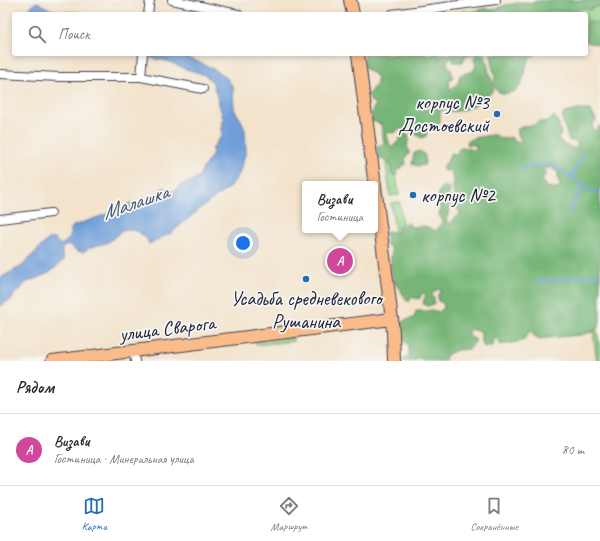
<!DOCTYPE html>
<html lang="ru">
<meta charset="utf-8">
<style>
:root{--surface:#fff;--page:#f7f7f7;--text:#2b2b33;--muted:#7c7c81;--line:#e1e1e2;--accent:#1f6fb2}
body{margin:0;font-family:Caveat,sans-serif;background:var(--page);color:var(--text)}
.you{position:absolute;left:243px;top:243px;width:14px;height:14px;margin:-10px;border:3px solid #fff;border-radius:50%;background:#1a73e8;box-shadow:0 0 0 6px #1a73e833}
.badge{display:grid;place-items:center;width:26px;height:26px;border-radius:50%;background:var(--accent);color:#fff;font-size:13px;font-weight:700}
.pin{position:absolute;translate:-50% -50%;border:2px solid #fff;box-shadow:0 1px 4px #0006}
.popup{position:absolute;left:302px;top:181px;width:76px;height:52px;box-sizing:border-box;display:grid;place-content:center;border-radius:4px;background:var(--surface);filter:drop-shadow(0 1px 3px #0005);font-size:13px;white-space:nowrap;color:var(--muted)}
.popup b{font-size:15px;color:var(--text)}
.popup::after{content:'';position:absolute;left:50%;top:100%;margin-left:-8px;border:8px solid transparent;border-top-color:var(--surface)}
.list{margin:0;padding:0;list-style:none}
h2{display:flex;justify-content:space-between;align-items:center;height:52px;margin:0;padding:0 16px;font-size:17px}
h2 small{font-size:13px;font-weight:400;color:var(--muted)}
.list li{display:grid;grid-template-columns:26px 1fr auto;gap:12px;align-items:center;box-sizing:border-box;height:72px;padding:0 16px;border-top:1px solid var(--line)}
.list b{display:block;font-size:15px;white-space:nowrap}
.list p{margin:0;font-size:13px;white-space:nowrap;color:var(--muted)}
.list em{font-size:13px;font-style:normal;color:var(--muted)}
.icon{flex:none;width:22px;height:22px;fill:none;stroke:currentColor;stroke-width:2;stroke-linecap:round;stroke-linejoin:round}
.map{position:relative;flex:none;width:600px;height:361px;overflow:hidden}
.search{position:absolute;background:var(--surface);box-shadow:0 2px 6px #0003;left:12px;right:12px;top:12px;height:44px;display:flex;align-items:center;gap:10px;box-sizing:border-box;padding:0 14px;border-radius:4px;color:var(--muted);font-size:15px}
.sheet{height:124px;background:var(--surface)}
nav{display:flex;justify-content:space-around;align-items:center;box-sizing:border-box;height:56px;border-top:1px solid var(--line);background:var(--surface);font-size:11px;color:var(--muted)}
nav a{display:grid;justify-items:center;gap:2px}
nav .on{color:var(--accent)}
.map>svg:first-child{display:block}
</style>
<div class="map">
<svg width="600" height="361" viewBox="0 0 600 361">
<rect width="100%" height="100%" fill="#f6f6f2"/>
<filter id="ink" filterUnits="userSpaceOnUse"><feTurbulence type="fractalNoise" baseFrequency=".025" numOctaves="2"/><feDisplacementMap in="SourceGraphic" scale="8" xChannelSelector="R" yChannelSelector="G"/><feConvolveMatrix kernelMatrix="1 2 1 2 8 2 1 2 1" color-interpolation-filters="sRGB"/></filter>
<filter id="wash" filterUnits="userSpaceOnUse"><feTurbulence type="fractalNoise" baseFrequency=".012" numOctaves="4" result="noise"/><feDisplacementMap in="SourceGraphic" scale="16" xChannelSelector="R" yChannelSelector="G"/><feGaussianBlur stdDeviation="0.9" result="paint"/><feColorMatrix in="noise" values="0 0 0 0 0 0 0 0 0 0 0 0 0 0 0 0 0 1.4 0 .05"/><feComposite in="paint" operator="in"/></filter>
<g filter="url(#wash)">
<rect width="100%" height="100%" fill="#f3e3cc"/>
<!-- green -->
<g fill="#93d38a" stroke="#5a7a62">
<polygon points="600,0 600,43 598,44 586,42 586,14 456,14 529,4"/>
<polygon points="386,163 395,166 399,195 390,196"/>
<polygon points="400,202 402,224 409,223 409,225 407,227 396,232 395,232 391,203"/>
<polygon points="597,331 600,352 600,361 597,361 593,332"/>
<polygon points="291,337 293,337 293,341 256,345 256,342"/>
</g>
<!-- forest -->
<g fill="#76b576" stroke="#4c6c58" fill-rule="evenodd">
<polygon points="551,0 600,0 600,7 597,6 589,10 584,7 578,10 548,11 546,12 546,14 450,14 466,11 469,12 477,11 485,8 491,11 506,5 524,2 531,3 537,1"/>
<polygon points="586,21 597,23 600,22 600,43 598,44 586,42"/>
<path d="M 364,54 L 474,54 L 465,56 L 463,62 L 454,62 L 452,57 L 448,59 L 447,64 L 450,68 L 453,76 L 449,82 L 450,90 L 458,83 L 460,75 L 466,73 L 472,72 L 476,66 L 474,59 L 476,54 L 485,54 C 487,62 488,70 491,78 C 492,82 494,86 493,90 C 492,94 486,95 483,97 C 481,99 479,102 476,104 C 468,109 453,115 445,109 L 441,111 L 440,111 L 440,122 L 437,125 L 438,127 L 432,130 L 430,128 L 429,128 L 427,132 L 426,136 L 422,138 L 415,134 L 411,133 L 409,128 L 407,130 L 400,129 L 394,133 L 388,132 L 387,136 L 391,148 C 396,145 398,140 402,136 L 401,133 L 403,131 L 406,132 L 406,135 L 409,136 L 407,148 L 409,149 C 410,153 408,156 405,158 L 406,164 C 403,165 402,168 399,170 L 397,169 L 396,171 L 397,173 L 395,176 L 392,175 L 391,171 L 392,167 L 387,161 L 377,157 L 378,151 L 376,146 L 384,144 L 381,124 L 372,121 C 370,114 372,110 376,104 L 370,101 C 368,92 371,90 377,84 L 376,76 L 365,68 Z"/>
<path d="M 490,54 L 536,54 C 534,56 530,58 529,60 C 522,72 526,91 508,93 C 503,94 500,93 496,90 L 494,82 L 495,75 L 492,67 L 492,57 Z"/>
<path d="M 577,110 L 590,110 L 596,119 L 595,122 L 592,123 L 593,129 L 596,131 L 600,125 L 600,323 L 596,331 L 580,335 L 537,339 L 530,331 L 523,341 L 501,345 L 499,343 L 496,336 L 492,346 L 484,347 L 481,341 L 481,332 L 469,329 L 468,335 L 476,340 L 470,349 L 457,350 L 446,355 L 445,361 L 424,361 L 420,358 L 415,360 L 415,361 L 401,361 L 409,356 L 409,346 L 403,339 L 401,323 L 405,320 L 414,318 L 416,311 L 426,311 L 432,310 L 439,312 L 444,308 L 443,303 L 438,301 L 438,294 L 441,292 L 441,289 L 436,290 L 431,296 L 434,298 L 434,304 L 428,306 L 424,305 L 423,302 L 426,295 L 422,292 L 421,297 L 419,299 L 411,297 L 410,301 L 407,301 L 406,300 L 404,295 L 402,294 L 402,292 C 390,281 389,265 392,250 L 386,244 L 386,231 L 398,232 L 399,231 L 398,229 L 398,227 L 399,226 L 402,228 L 405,226 L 407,227 L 409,225 L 412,227 L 425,226 L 437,231 L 439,226 L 443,221 L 439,215 C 442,206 436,199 439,192 C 440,190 441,188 443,186 L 449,188 L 450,192 L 448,195 L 451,205 C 449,210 448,216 446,221 L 452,224 L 454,218 L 458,216 L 461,211 L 459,211 L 455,206 L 454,203 L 457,201 C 453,195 453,190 453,183 C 453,179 452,176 451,172 L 448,170 L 444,171 L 442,168 L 448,160 L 449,156 L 451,153 L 458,154 L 458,150 L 461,148 L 468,148 L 471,150 L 475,150 L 476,148 L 476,145 L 468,145 L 467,143 L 468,140 L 471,140 L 473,138 L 491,135 L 496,135 L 498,137 L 503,139 L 511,137 L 516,142 L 522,142 L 516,130 L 524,126 L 534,125 L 538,122 L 548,122 L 554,116 L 559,124 L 559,128 L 561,134 L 558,139 L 565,145 L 575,149 L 578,145 L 575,141 L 569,141 L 562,118 L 564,113 ZM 552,167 L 554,170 L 558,172 C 557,176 559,181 560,186 L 557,189 L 554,189 L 551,187 L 548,188 L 546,188 L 545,184 L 542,181 L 543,180 L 543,176 L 546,175 L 545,169 Z"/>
<path d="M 420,151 C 426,154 426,160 424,166 L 423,165 L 418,166 L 412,164 L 414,153 Z"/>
</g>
<!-- water -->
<g fill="#709ed8" stroke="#49608a">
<path d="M 37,2 C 43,5 51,11 58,11 C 68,12 75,11 85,14 L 35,14 L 32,12 L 30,8 L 32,5 Z"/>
<path d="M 150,54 L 181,54 L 191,59 L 210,67 L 226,77 L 233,87 L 234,109 L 241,120 L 245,130 L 246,151 L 239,174 L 229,188 L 210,201 L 184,222 L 171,233 L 149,244 L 147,239 L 139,232 L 128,229 L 120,232 L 109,242 L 89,248 L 83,252 L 77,251 L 70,245 C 59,247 61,251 64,260 L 49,273 L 25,283 L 21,289 L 15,293 L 12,299 L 0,306 L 0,278 L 22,266 L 48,239 L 55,239 L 57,242 L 61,245 L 70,238 L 70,231 L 73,226 L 107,214 L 116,213 L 130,203 C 132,204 134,205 137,205 C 146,206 159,199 160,190 L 164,187 L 171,191 L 174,191 L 182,184 L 192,181 L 199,177 L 204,167 L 213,154 L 212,149 L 222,135 L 222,128 L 223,118 L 213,83 L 205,75 L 186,69 L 167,61 L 151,58 Z"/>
</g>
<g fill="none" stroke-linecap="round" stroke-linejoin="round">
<!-- stream -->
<g stroke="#709ed8" stroke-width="2.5">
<polyline points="522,170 532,164 540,166 548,165 552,164 592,192 600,191"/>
<polyline points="572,177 582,153"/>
<polyline points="570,213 575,199 585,186"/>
<polyline points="537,282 600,274"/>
</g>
</g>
</g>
<g filter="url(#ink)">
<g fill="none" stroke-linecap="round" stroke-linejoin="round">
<!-- minor casing -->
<g stroke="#413f51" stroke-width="10">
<g id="minor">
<polyline points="172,0 238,14"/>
<polyline points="148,14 150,0"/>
<polyline points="392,14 496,0"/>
<polyline points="0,74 59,77 141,77 203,89"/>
<polyline points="141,77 143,54"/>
<polyline points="0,219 51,213"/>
<polyline points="133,351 135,361"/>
</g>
</g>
<!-- primary casing -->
<g stroke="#413f51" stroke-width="14">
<g id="primary">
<polyline points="350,0 353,14"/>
<polyline points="358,54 390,303 393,332 394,361"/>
<polyline points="52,361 392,319"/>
</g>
</g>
<!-- minor -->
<use href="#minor" stroke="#fff" stroke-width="8"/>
<!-- primary -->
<use href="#primary" stroke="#fabc8b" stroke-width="12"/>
</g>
</g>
<!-- markers -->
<g fill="#1f6fb2" stroke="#f6f6f2" stroke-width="1.5">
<circle cx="497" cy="114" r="4"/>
<circle cx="413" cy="195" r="4"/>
<circle cx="306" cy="279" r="4"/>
</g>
<g text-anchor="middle" stroke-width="3.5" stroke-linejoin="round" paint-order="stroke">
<!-- poi labels -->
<g font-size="20" fill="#22223b" stroke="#f6f6f2" text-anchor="end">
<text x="489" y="109">корпус №3<tspan x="489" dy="23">Достоевский</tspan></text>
<text x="421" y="202" text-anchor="start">корпус №2</text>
<text x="306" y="305" text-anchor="middle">Усадьба средневекового<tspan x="306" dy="23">Рушанина</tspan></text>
</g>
<!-- street labels -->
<g font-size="20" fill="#22223b" stroke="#f6f6f2">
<text transform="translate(167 328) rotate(-7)" y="7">улица Сварога</text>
</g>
<!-- water labels -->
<g font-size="21" font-style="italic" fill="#41547a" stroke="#f6f6f2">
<text transform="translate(135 202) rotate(-19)" y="7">Малашка</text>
</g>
</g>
</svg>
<div class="you"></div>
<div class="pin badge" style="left:340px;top:261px;background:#d1479c">A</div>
<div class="popup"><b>Визави</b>Гостиница</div>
<div class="search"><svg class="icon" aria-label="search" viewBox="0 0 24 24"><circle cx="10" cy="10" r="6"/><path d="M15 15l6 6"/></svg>Поиск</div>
</div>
<section class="sheet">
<h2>Рядом<small></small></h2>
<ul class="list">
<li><span class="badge" style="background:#d1479c">A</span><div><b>Визави</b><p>Гостиница · Минеральная улица</p></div><em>80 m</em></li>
</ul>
</section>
<nav>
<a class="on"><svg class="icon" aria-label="map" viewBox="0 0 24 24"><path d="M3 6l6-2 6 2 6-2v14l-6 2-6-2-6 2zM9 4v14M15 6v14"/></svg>Карта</a>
<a><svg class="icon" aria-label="directions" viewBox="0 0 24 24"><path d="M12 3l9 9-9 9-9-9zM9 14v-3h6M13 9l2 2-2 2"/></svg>Маршрут</a>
<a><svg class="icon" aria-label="saved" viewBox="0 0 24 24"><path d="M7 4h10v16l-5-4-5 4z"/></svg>Сохранённые</a>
</nav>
